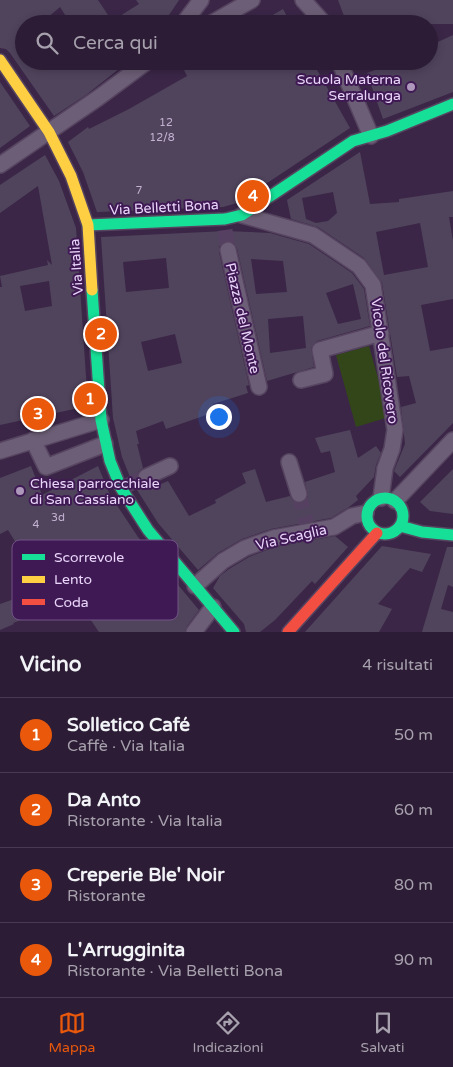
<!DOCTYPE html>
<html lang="it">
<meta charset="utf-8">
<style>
:root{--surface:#2c1c35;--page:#382941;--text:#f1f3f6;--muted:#a6a1ad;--line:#483a50;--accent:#ea580c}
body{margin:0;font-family:"Varela Round",sans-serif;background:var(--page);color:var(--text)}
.you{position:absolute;left:218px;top:416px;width:18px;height:18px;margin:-12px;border:4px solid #fff;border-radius:50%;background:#1a73e8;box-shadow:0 0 0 8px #1a73e833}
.badge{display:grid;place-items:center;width:32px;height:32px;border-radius:50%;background:var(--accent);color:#fff;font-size:16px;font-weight:700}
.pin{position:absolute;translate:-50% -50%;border:2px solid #fff;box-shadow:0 1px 5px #0006}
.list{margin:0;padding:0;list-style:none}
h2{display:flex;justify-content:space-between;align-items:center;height:65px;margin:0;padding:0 20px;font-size:21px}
h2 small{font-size:16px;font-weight:400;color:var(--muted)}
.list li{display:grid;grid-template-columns:32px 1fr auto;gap:15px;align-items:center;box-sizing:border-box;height:75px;padding:0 20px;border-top:1px solid var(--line)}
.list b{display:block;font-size:19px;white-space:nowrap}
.list p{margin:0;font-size:16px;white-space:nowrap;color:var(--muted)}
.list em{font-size:16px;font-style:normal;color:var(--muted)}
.icon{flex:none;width:28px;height:28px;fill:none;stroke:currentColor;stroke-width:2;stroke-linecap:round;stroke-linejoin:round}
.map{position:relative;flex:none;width:453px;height:632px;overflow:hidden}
.search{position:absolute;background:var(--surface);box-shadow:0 2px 8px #0003;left:15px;right:15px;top:15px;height:55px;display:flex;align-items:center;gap:12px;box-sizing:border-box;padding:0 18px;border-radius:28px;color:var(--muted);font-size:19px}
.sheet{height:365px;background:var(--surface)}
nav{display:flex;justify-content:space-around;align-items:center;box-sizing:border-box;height:70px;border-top:1px solid var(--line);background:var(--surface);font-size:14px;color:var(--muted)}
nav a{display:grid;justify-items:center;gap:2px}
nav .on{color:var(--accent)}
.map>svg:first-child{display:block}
</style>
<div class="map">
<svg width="453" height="632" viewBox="0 0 453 632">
<rect width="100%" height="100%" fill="#3b2647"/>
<!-- green -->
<polygon fill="#33461a" points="369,346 389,417 356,427 336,355"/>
<!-- building -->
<g fill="#50445d" fill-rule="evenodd">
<polygon points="0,0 98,0 112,21 139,4 136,0 179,0 163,24 71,24 60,7 40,24 24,24 24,61 129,61 86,95 54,116 10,53 6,49 0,48"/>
<polygon points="338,0 453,0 453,24 347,24"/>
<polygon points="283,9 291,24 257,24"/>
<polygon points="453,35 453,92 383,119 367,73 388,65 390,68 407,61 429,61 429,46"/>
<polygon points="186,61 312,61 350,128 237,203 223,207 97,212 83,172 68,142 88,127 89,129 129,109 187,76 184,70"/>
<polygon points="0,82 30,126 0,148"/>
<path d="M 360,152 L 370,204 L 399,202 L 399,199 L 453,191 L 453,217 L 449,217 L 453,241 L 453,299 L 421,305 L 430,351 L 453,347 L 453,423 L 400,477 L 394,471 L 405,444 L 401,407 L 416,403 L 409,376 L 397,377 L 382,283 L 364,258 L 318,227 L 291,219 L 287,200 ZM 333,192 L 337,213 L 328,221 L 316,223 L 306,219 L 302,198 ZM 420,223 L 428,267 L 384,275 L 376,232 Z"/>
<path d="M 45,155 L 59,181 L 76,228 L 88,406 L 0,425 L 0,287 L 2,287 L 0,276 L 48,265 L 47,260 L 52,265 L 38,186 L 0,213 L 0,185 ZM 49,281 L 52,306 L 25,311 L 20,286 Z"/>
<path d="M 226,231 L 270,233 L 309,244 L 352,273 L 364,289 L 370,326 L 317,341 L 311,348 L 314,367 L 267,381 L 237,248 L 231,241 L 226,241 L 222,243 L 219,247 L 219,252 L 249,385 L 246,386 L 248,393 L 213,404 L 215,412 L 166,429 L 163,421 L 136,431 L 139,444 L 137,444 L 143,468 L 138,472 L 138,481 L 141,485 L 146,486 L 159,481 L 161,484 L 168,481 L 189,516 L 216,503 L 215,500 L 246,483 L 242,473 L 255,469 L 266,502 L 290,496 L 293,501 L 301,503 L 306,501 L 308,496 L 305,482 L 335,472 L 330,451 L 321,453 L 315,438 L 350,430 L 358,458 L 376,446 L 381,453 L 376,465 L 374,477 L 356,496 L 358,500 L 349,507 L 331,518 L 271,529 L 242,539 L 218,553 L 198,570 L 158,523 L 132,482 L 122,457 L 113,418 L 101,237 ZM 166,258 L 169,288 L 126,292 L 123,262 ZM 251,259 L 283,261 L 287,292 L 256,294 ZM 353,284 L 361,319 L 338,324 L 326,293 ZM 303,316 L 306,348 L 270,353 L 268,319 ZM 175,334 L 182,363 L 148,371 L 141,342 Z"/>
<polygon points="31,466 42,495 98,466 110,495 138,537 199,610 187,626 185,632 99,632 88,616 84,619 66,588 45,601 49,610 13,623 14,624 0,630 0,604 37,591 31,567 8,530 0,534 0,478"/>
<polygon points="453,469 453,514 430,511 420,502"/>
<polygon points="335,536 348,547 315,584 312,581 275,620 260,632 246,632 244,624 213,588 220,576 229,569 249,557 275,547"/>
<polygon points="382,546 431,554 422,572 410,568 378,604 392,609 379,632 305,632"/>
<polygon points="447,547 453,547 453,587 448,585 441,609 453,612 453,632 422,632"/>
</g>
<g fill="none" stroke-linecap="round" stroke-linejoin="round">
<!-- street-tunnel -->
<g stroke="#554062" stroke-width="15" stroke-dasharray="15 8" stroke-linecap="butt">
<polyline points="225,230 228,250"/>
<polyline points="128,485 146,477"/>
<polyline points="299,494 307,526"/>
</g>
<!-- street casing -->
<g stroke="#564460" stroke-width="18">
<g id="street">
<polyline points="303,0 322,21"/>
<polyline points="183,24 201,0"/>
<polyline points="210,24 252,0"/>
<polyline points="339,61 371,136"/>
<polyline points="0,165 98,98 148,61"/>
<polyline points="242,215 313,235 359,266 373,285 395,430 392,449 385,468 381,498"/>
<polyline points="228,250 259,387"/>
<polyline points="301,380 325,374 320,350 381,333"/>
<polyline points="33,440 46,467 105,444"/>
<polyline points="0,451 101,420"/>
<polyline points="289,462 299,494"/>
<polyline points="146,477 170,466"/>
<polyline points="395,501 453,440"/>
<polyline points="195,586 223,561 245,548 273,538 334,527 352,516 366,513"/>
<polyline points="194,632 213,607"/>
</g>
</g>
<!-- fast casing -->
<g stroke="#564460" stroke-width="14">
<g id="fast">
<polyline points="88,225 225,219 242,215 353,141 387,131 453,104"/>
<polyline points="92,290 101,420 110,461 121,488 148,530 234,632"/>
<circle cx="385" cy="516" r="18"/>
<polyline points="400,526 422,532 453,535"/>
</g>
</g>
<!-- slow casing -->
<g stroke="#564460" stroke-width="14">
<polyline id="slow" points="0,60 49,132 71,176 88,225 92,290"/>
</g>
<!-- jam casing -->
<g stroke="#564460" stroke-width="14">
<polyline id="jam" points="288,632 377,533"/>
</g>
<!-- street -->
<use href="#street" stroke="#6c5e76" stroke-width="15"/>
<!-- fast -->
<use href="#fast" stroke="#16e098" stroke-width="11"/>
<!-- slow -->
<use href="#slow" stroke="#ffcf43" stroke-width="11"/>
<!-- jam -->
<use href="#jam" stroke="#f24e42" stroke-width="11"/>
</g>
<!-- markers -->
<g fill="#ad98bb" stroke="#3f1954" stroke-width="2">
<circle cx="411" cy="87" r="5"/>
<circle cx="20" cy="491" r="5"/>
</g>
<g text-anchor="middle" stroke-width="4" stroke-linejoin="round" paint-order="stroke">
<!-- number labels -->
<g font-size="11" fill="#c4b2d3">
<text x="166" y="126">12</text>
<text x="162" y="141">12/8</text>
<text x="139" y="194">7</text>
<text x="58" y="521">3d</text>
<text x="36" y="528">4</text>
</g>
<!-- poi labels -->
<g font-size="14" fill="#ead6fa" stroke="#3f1954" text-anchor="end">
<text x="401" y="84">Scuola Materna<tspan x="401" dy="16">Serralunga</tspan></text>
<text x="30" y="488" text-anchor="start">Chiesa parrocchiale<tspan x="30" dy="16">di San Cassiano</tspan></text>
</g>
<!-- street labels -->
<g font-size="14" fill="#ead6fa" stroke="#3f1954">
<text transform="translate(164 207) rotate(-3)" y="5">Via Belletti Bona</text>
<text transform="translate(76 267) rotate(-94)" y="5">Via Italia</text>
<text transform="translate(243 318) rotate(77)" y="5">Piazza del Monte</text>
<text transform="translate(385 361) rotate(82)" y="5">Vicolo del Ricovero</text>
<text transform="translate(291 537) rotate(-13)" y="5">Via Scaglia</text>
</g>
</g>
<!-- legend -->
<rect x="12" y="540" width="166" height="80" rx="8" fill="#3f1954" stroke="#725286" stroke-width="1"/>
<rect x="22" y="554" width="23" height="6" fill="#16e098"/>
<rect x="22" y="576" width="23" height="7" fill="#ffcf43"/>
<rect x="22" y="599" width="23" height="6" fill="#f24e42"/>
<g font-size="14" fill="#ead6fa">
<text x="54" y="562">Scorrevole</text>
<text x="54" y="584">Lento</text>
<text x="54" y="607">Coda</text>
</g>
</svg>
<div class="you"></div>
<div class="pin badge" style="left:90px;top:399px">1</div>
<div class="pin badge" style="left:101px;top:334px">2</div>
<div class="pin badge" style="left:38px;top:414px">3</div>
<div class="pin badge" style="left:253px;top:196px">4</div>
<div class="search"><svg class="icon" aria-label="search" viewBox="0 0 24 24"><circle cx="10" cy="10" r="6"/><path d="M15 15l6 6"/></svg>Cerca qui</div>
</div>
<section class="sheet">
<h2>Vicino<small>4 risultati</small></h2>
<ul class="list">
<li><span class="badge">1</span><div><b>Solletico Café</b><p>Caffè · Via Italia</p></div><em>50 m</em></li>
<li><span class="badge">2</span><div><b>Da Anto</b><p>Ristorante · Via Italia</p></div><em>60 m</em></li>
<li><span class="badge">3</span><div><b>Creperie Ble' Noir</b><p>Ristorante</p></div><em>80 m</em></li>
<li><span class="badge">4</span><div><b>L'Arrugginita</b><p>Ristorante · Via Belletti Bona</p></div><em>90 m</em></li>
</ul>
</section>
<nav>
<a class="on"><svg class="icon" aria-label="map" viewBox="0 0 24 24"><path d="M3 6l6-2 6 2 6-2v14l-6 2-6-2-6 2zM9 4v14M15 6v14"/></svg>Mappa</a>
<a><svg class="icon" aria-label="directions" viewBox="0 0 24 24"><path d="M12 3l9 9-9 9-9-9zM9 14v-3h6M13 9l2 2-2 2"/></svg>Indicazioni</a>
<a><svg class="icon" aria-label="saved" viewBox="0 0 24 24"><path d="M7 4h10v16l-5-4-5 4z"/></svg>Salvati</a>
</nav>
